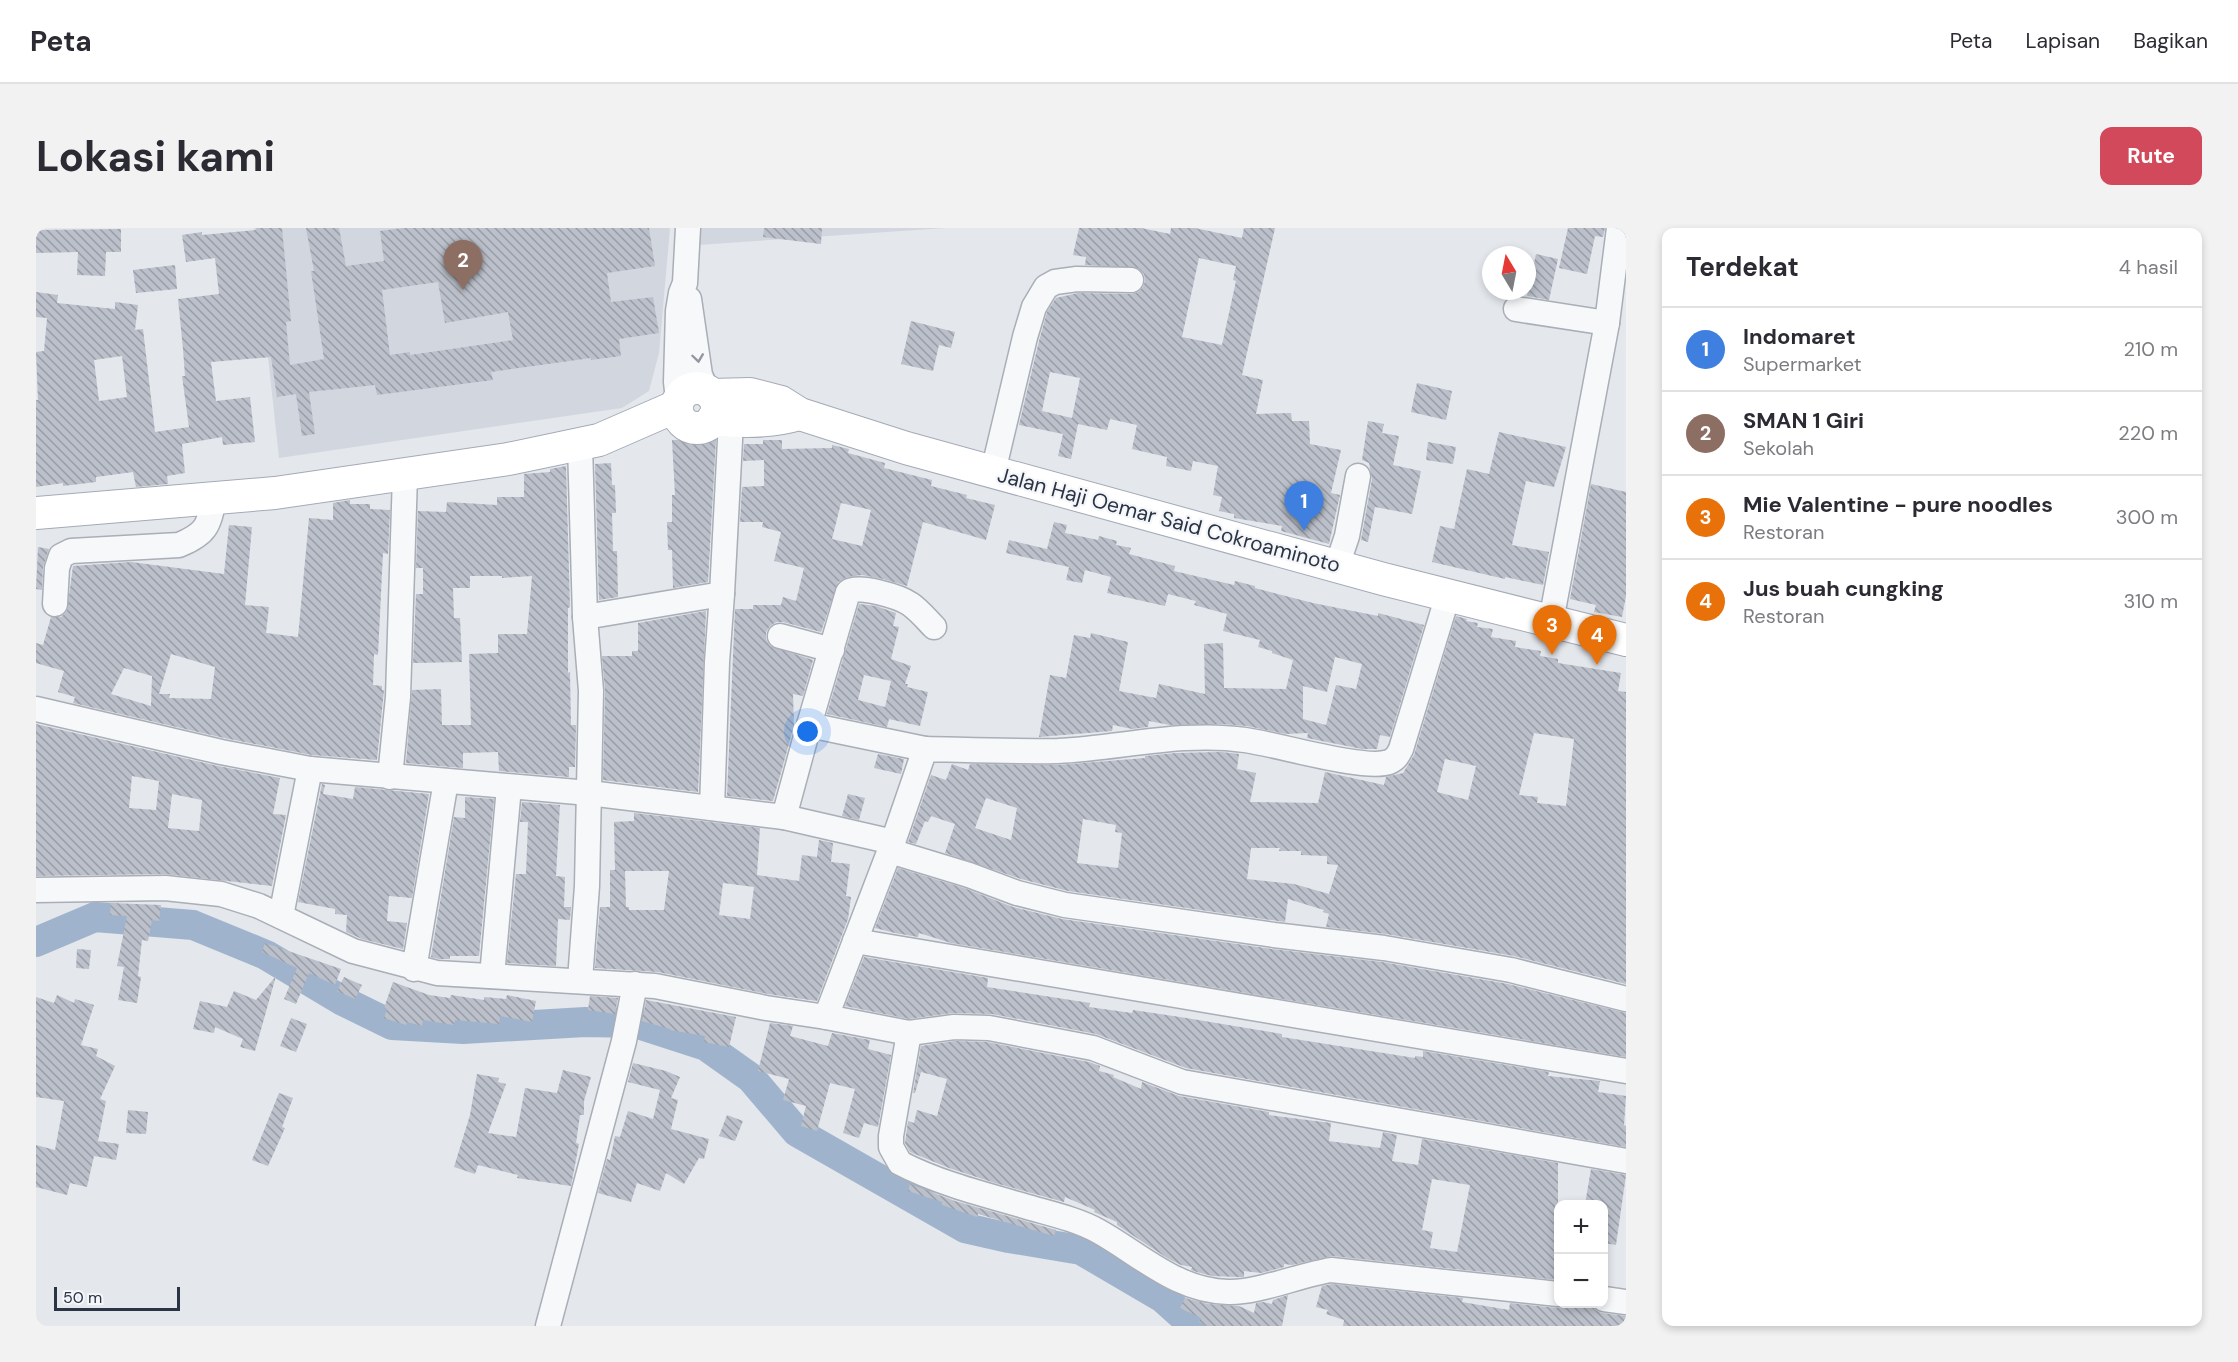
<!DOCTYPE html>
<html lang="id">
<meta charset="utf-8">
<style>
:root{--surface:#fff;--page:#f2f2f3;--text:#2b2b33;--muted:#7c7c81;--line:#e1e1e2;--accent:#d1495b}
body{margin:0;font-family:"DM Sans",sans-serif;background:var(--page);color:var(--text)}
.controls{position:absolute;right:18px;bottom:18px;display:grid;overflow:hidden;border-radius:12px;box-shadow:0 3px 9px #0003}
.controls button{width:54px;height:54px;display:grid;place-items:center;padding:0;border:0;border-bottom:2px solid var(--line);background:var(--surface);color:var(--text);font:30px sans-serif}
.compass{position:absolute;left:1446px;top:18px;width:54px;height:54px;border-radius:50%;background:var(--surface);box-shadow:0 3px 9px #0003;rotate:350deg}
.scale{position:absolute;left:18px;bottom:15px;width:126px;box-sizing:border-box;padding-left:6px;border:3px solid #2b3445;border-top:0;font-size:16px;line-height:21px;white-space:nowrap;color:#2b3445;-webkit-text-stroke:4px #f4f6f9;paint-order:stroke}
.you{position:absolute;left:772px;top:504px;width:21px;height:21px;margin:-15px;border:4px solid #fff;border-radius:50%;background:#1a73e8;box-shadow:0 0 0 9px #1a73e833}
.badge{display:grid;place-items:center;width:39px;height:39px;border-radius:50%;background:var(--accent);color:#fff;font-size:20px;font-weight:700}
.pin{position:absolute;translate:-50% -50px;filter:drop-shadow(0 2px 3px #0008)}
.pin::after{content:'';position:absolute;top:32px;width:21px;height:18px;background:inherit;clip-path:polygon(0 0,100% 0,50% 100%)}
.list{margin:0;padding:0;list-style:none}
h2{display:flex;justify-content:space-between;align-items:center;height:78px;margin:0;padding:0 24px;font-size:26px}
h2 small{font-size:20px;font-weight:400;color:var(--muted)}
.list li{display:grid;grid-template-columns:39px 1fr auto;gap:18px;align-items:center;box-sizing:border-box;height:84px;padding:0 24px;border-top:2px solid var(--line)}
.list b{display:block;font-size:22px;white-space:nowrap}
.list p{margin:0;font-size:20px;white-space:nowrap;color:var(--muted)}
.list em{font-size:20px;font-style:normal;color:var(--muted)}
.map{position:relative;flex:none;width:1590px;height:1098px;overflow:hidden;border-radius:12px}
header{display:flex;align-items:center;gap:36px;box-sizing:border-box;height:84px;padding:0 30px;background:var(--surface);border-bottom:2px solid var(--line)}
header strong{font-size:28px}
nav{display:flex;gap:33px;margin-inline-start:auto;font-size:21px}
.intro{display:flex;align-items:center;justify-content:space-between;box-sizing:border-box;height:144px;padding:0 36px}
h1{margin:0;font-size:42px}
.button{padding:15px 27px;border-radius:12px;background:var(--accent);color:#fff;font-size:21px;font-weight:700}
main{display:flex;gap:36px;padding:0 36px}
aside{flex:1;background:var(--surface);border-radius:12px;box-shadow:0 3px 9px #0003}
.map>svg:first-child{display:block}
</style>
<header>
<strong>Peta</strong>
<nav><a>Peta</a><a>Lapisan</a><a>Bagikan</a></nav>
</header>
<div class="intro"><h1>Lokasi kami</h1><a class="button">Rute</a></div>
<main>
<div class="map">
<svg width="1590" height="1098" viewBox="0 0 1590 1098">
<defs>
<pattern id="building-back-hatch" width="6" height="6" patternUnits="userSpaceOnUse" patternTransform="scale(1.5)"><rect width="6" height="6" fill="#bbc0ca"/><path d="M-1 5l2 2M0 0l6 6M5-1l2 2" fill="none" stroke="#989da6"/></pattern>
</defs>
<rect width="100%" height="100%" fill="#e4e7ec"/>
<!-- built -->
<g fill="#d2d6de">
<polygon points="218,0 634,0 623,125 613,163 586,180 243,230"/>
<polygon points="663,0 909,0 662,17"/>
</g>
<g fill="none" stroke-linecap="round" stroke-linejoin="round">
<!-- river -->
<polyline stroke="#9fb4cc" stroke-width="30" points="0,714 59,689 157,697 230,727 307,773 356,797 427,801 549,794 599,795 670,818 715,850 761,904 929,1000 973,1010 1045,1022 1127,1070 1158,1098"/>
</g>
<!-- building -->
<g fill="url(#building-back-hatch)" fill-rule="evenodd">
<path d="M 220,0 L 246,0 L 255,93 L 250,94 L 254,137 L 288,131 L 275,43 L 278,43 L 270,0 L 303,0 L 310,38 L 348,33 L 344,3 L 366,0 L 613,0 L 619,38 L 571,45 L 575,74 L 617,69 L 623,105 L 583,111 L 585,128 L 555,132 L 555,130 L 455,144 L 457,152 L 341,167 L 339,157 L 273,164 L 279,206 L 266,208 L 260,166 L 241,169 L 235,129 L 175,134 L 180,173 L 214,169 L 219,214 L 187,217 L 186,209 L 146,216 L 149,245 L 131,248 L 132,256 L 100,259 L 97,244 L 60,249 L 60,254 L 27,258 L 27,255 L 0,259 L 0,172 L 2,172 L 0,124 L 8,123 L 11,90 L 0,89 L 0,64 L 22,67 L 21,75 L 79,81 L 79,74 L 102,77 L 99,102 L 107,101 L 119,204 L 153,199 L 146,148 L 149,148 L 147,121 L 142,71 L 183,66 L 179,30 L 150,34 L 146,7 L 166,4 L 166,7 L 220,2 ZM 402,54 L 409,95 L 472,84 L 477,112 L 374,127 L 374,124 L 354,127 L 346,62 ZM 86,128 L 91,169 L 63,173 L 58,132 Z"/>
<polygon points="728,0 786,0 785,16 727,9"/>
<path d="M 1043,0 L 1105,0 L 1134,6 L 1135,0 L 1159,0 L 1206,10 L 1208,0 L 1239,0 L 1206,147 L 1227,152 L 1220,186 L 1255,185 L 1256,193 L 1273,193 L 1274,216 L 1305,222 L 1295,265 L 1304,267 L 1293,316 L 1245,303 L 1246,298 L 1198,290 L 1198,286 L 1183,283 L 1186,269 L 1177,267 L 1182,238 L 1157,233 L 1155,243 L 1130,238 L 1131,229 L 1096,221 L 1101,197 L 1074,191 L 1071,202 L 1042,196 L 1035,231 L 1022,228 L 1027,206 L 983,197 L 1003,113 L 1011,84 L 1020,70 L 1042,65 L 1095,66 L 1102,64 L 1107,59 L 1109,53 L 1108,46 L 1102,40 L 1049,37 L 1050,29 L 1037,27 ZM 1163,30 L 1200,38 L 1197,52 L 1200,53 L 1186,117 L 1146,109 ZM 1014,144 L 1044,150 L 1036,190 L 1006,183 Z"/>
<polygon points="1532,0 1569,0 1567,9 1559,8 1551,46 1523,40"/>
<polygon points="85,1 85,24 70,24 69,48 41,47 42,24 0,25 0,2"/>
<polygon points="1500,26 1522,31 1513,72 1491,68"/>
<polygon points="139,37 141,61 100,65 97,42"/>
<polygon points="875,93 919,104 915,120 903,117 897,143 865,136"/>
<polygon points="1381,155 1416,163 1410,192 1375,184"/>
<polygon points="1332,193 1348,196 1346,205 1363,208 1357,237 1385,243 1376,286 1339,279 1332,314 1325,312 1336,251 1333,235 1326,232"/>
<polygon points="1463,204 1530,219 1518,259 1490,253 1476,317 1513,324 1507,357 1469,349 1469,351 1396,334 1404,298 1418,301 1431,241 1453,246"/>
<polygon points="680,211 672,354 637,360 636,322 632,322 631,294 636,294 636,267 639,267 636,212"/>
<path d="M 727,212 L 746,212 L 746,221 L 796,220 L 796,217 L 813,221 L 812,225 L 849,235 L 848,240 L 896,252 L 895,258 L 931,267 L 930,270 L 959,277 L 950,312 L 887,294 L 871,358 L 847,351 L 826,347 L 812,349 L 802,354 L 785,404 L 747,394 L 740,394 L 734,398 L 730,404 L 730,411 L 734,418 L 777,432 L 767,468 L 757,466 L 758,498 L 737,573 L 691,568 L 699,381 L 717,381 L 717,377 L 745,377 L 747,369 L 760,373 L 768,340 L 738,333 L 745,304 L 726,299 L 727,294 L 704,294 L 706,259 L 728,258 L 728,232 L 707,233 L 708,216 L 727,216 ZM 805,275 L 835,282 L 826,318 L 796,311 Z"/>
<polygon points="1392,214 1420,219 1417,236 1390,232"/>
<polygon points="575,235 576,257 579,257 580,285 576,285 577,323 581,323 582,369 563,372 559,236"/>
<polygon points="530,238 534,379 532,380 532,445 534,444 535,497 540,497 539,539 533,539 533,549 463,543 462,524 427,525 427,540 370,535 376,462 405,461 406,497 435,497 433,426 462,425 462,406 491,406 496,348 466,350 466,348 434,348 434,360 417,360 418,390 424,390 426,434 377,435 380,366 387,366 387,340 380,340 382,283 410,284 411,274 461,277 461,269 488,269 488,246 514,244 514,241"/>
<polygon points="1555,256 1590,264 1590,368 1586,389 1558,384 1560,377 1534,371"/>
<path d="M 314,272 L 314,276 L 334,276 L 334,281 L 354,282 L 352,326 L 347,325 L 342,427 L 338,426 L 337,457 L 346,458 L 346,462 L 348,462 L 341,532 L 276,527 L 188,510 L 37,475 L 39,469 L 22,464 L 28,443 L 0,435 L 0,415 L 7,417 L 15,389 L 25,389 L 31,383 L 37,338 L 95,334 L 188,346 L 193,297 L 216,299 L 209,377 L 233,379 L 230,405 L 262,409 L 273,290 L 297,292 L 297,275 ZM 135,426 L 179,439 L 175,471 L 133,470 L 134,466 L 123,466 ZM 88,440 L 116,448 L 115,478 L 75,466 Z"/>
<path d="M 1018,294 L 1031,297 L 1029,305 L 1062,312 L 1063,308 L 1081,313 L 1080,317 L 1095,320 L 1093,326 L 1139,338 L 1138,343 L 1198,357 L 1199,353 L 1219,358 L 1219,360 L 1277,375 L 1342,388 L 1342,385 L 1388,397 L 1354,509 L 1344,507 L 1341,521 L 1326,521 L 1271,510 L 1272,505 L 1250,506 L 1211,498 L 1187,496 L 1134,497 L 1113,493 L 1112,499 L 1096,501 L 1077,497 L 1076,503 L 1003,509 L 1014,447 L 1030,450 L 1038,407 L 1054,410 L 1055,405 L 1092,414 L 1083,463 L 1120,470 L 1123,456 L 1169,466 L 1168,416 L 1187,415 L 1188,460 L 1250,461 L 1257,432 L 1236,425 L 1236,423 L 1222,419 L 1224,412 L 1187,403 L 1191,386 L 1158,377 L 1160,373 L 1132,366 L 1129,378 L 1071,365 L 1075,349 L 1049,342 L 1046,355 L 1030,352 L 1033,339 L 970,325 L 973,312 L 1011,321 ZM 1299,429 L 1326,436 L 1320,461 L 1300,457 L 1290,497 L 1267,491 L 1267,458 L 1291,464 Z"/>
<polygon points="2,319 13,321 7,339 6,362 0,361"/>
<path d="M 823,376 L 840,378 L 860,385 L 857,398 L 863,399 L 855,431 L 875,438 L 869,456 L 872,456 L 871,459 L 892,464 L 884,498 L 853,491 L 851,499 L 791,486 ZM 828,447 L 855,453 L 849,479 L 822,472 Z"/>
<polygon points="670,383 662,564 567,552 569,463 566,428 596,428 596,423 602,423 602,395"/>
<path d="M 1420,388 L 1431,391 L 1430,393 L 1442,395 L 1441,399 L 1457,401 L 1455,409 L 1480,413 L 1479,419 L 1505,423 L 1504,428 L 1522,431 L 1522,435 L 1585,445 L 1582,463 L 1590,464 L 1590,756 L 1478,728 L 1350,706 L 1290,699 L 1293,686 L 1287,684 L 1288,682 L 1252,671 L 1249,694 L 1032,663 L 985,651 L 909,625 L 919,596 L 895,588 L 892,594 L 889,593 L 880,616 L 872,614 L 895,547 L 910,552 L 916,536 L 932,542 L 934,536 L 1022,537 L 1109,530 L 1109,528 L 1140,525 L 1185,524 L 1203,526 L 1201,541 L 1220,545 L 1214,574 L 1282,575 L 1289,544 L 1348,557 L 1350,549 L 1367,545 L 1378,527 ZM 1498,505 L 1538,511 L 1530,578 L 1501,575 L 1502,569 L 1483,567 ZM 1409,531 L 1440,538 L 1432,572 L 1401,564 ZM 950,570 L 981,580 L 975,612 L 939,600 ZM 1047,591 L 1080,597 L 1079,604 L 1086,605 L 1082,640 L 1041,635 ZM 1215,620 L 1244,620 L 1243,623 L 1265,623 L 1265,627 L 1291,628 L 1291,636 L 1302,637 L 1293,666 L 1258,656 L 1211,651 Z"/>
<path d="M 0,496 L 182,538 L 244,550 L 237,586 L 250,587 L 236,658 L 129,646 L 0,648 ZM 96,548 L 123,553 L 120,582 L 93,580 ZM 136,566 L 166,572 L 163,603 L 132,600 Z"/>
<polygon points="842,526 868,531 865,546 838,540"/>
<polygon points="286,556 289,557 287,566 317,571 319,559 393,566 376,670 353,668 351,693 371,695 367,721 326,711 310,704 311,687 299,686 299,681 262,674"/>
<polygon points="812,566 829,570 823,592 806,588"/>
<polygon points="429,569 458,571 443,728 414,728 414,731 403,731 395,729 418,589 429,590"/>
<polygon points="486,574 524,577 520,648 529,649 528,679 535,679 534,692 522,691 520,738 471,735 480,646 490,646 492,594 484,594"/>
<path d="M 598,585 L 724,600 L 721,647 L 763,653 L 766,627 L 781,629 L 783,612 L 797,615 L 795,634 L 814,636 L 810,668 L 815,669 L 812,691 L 781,773 L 732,766 L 622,744 L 559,740 L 564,679 L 574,679 L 574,642 L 579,642 L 578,594 L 598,593 ZM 589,643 L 633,643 L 628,682 L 593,682 L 593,679 L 590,679 ZM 687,655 L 718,659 L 714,691 L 683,687 Z"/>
<polygon points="862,640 928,660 977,679 1026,691 1236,721 1346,734 1472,756 1590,785 1590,829 915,715 883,705 882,709 859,705 839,700"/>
<polygon points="75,675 125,677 123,693 116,692 112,713 106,712 102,748 105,749 101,775 82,772 88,739 81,738 91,688 74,687"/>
<polygon points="229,715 305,741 299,757 273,745 260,776 248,771 261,740 226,724"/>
<polygon points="41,721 55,722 53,741 40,740"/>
<polygon points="828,729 952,750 951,759 1054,775 1053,779 1096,785 1097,782 1144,789 1246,806 1246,809 1379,830 1379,828 1387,829 1387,823 1513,844 1512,848 1564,853 1562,864 1590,868 1588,897 1590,898 1590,919 1150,840 1060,806 956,786 916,785 873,791 809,778"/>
<polygon points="240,748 219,823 204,819 207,811 179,799 178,805 157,801 164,773 191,779 198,763 220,772"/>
<polygon points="308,749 326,757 319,771 301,763"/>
<polygon points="357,754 393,767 414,770 415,767 448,772 448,769 470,771 471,767 500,773 496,794 464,788 463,796 419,792 418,797 387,792 386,798 371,794 370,797 348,790 351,781 348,780"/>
<polygon points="21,767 38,775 39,771 58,777 45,817 62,821 60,828 79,838 64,871 70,873 62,913 83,916 80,932 58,928 51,959 34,955 31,967 0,959 0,917 19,922 28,873 0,869 0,769 18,775"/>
<polygon points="554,768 582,770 579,786 552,782"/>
<polygon points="610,772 700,789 693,819 668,814 669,808 634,802 634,801 606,793"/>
<polygon points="255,790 271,796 260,824 244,818"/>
<polygon points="734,795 757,798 754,808 792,818 796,805 834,812 832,821 855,827 842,899 828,895 823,910 807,905 819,861 794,855 781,903 765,898 770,878 747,872 753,851 722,843"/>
<path d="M 919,813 L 951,814 L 1053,834 L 1064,838 L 1063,843 L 1078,847 L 1077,849 L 1105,861 L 1106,854 L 1143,868 L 1233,884 L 1233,887 L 1295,895 L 1293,913 L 1344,920 L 1347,904 L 1361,907 L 1356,933 L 1382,937 L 1386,911 L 1522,935 L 1522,1052 L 1296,1028 L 1256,1037 L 1248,1036 L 1248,1039 L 1225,1045 L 1208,1043 L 1208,1049 L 1202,1049 L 1176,1048 L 1161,1044 L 1155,1042 L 1156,1039 L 1145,1037 L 1131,1030 L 1081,997 L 1081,994 L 1058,984 L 1059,982 L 1029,969 L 1028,974 L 959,955 L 913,940 L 874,924 L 869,915 L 872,893 L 878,895 L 881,882 L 901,888 L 911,851 L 885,844 L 879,865 L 877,865 L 885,818 ZM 1396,951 L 1434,957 L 1421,1024 L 1394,1020 L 1397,1004 L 1386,1002 Z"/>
<polygon points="597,835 630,843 644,849 635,870 642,872 635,901 673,911 668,931 663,930 648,956 630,945 624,963 601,955 595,974 562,965 571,931 574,932 579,908 584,909 592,883 617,891 624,862 592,854"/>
<polygon points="527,842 555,849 548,873 548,887 544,887 540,915 543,916 535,958 481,950 482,947 442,937 439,946 418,939 434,887 441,846 463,850 462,854 470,856 452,905 480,909 489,860 521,865"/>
<polygon points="243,865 257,870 246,899 249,900 232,938 216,932"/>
<polygon points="92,882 112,884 110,906 90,905"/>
<polygon points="691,887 707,893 699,913 683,908"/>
<polygon points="1555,941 1590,947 1580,1017 1568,1015 1568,976 1549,976"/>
<polygon points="874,956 919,973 1020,1002 1018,1008 942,986 941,989 906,977 906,974 872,963"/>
<polygon points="1296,1056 1427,1070 1426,1074 1473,1082 1474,1075 1521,1080 1527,1079 1532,1076 1555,1076 1559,1082 1566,1085 1590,1088 1590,1098 1307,1098 1308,1092 1290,1086 1292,1082 1280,1079 1286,1058"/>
<polygon points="1252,1067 1246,1098 1171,1098 1163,1094 1165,1090 1144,1080 1149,1070 1172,1076 1203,1078 1218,1085 1220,1075 1227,1074 1236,1076 1237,1072"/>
</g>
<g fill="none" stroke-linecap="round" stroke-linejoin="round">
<!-- minor casing -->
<g stroke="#a9aeb7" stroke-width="27">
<g id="minor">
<polyline points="653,71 664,147 671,163"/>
<polyline points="1480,81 1571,95"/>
<polyline points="642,172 640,154 642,83 645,65 649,55 652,0"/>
<polyline points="957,244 989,109 998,79 1010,59 1019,54 1041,51 1095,52"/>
<polyline points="1301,338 1311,308 1322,248"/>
<path d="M 19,376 L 21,340 L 25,328 L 35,323 L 143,317 C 170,306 173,298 178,270"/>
<polyline points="549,389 686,366 695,193"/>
<polyline points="1515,393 1571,95 1583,0"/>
<polyline points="744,408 796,422"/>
<polyline points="0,481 185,524 274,541 553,565 748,589 773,497 889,521"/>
<path d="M 773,497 L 812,364 C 822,356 864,369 874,376 C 883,382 891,392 898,399"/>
<polyline points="354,549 362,469 369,247"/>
<polyline points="676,580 681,434 686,366"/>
<polyline points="748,589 857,614"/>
<polyline points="854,623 933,647 981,665 1029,677 1238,707 1348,720 1475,742 1590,771"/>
<polyline points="0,662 129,660 185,666 223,678 317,723 401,745 619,758 730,780 790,789 873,805 918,799 953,800 1057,820 1146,854 1590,933"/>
<polyline points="245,688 274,541"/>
<polyline points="819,713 1590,843"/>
<polyline points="378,741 410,553"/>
<polyline points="456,748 473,559"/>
<polyline points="544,752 551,658 555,463 549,389 544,217"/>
<path d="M 790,789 L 857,614 L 889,521 C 933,522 978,524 1022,523 C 1085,520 1146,503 1209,512 C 1240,516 1329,543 1353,534 C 1360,531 1362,527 1365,521 L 1412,367"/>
<path d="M 873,805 L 855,908 L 855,919 L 864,935 C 900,954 946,966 985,977 C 1011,985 1038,990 1062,1003 C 1105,1027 1141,1063 1192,1064 C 1221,1065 1264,1047 1295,1042 L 1522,1066"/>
<polyline points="1568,1071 1590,1074"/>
<polyline points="512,1098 588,813 599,756"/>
</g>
</g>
<!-- major casing -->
<g stroke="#a3abb8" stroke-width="34">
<g id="major">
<circle cx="661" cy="180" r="20"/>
<polyline points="676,167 714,166 745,174 764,186 870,220 1347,351 1590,412"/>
<path d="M 677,191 C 704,194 737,194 763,186"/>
<polyline points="0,285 239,265 472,231 563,212 641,178"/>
</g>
</g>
<!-- minor -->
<use href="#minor" stroke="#f7f8fa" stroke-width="24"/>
<!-- major -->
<use href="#major" stroke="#fff" stroke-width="32"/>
</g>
<!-- one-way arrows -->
<defs><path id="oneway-chevron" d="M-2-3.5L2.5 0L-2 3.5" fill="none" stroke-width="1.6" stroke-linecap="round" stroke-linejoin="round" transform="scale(1.5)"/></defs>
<use stroke="#9196a0" href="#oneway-chevron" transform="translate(662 130) rotate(82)"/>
<g text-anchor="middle" stroke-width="4.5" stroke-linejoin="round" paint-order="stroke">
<!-- street labels -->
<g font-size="21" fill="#2b3445" stroke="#f4f6f9">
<text transform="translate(1133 292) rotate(15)" y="7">Jalan Haji Oemar Said Cokroaminoto</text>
</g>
</g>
</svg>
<div class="controls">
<button>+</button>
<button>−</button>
</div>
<svg class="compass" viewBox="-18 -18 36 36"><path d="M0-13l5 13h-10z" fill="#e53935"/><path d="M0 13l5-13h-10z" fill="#7c7c81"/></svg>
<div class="scale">50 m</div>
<div class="you"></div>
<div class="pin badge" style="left:1268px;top:303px;background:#3f7fe0">1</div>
<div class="pin badge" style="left:427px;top:62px;background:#8d6e63">2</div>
<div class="pin badge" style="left:1516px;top:427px;background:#e8710a">3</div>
<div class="pin badge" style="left:1561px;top:437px;background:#e8710a">4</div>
</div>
<aside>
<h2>Terdekat<small>4 hasil</small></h2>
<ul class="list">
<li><span class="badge" style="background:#3f7fe0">1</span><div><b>Indomaret</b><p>Supermarket</p></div><em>210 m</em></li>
<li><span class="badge" style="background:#8d6e63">2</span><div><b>SMAN 1 Giri</b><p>Sekolah</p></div><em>220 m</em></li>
<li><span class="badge" style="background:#e8710a">3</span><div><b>Mie Valentine - pure noodles</b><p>Restoran</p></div><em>300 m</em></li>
<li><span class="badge" style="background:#e8710a">4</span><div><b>Jus buah cungking</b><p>Restoran</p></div><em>310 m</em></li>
</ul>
</aside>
</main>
